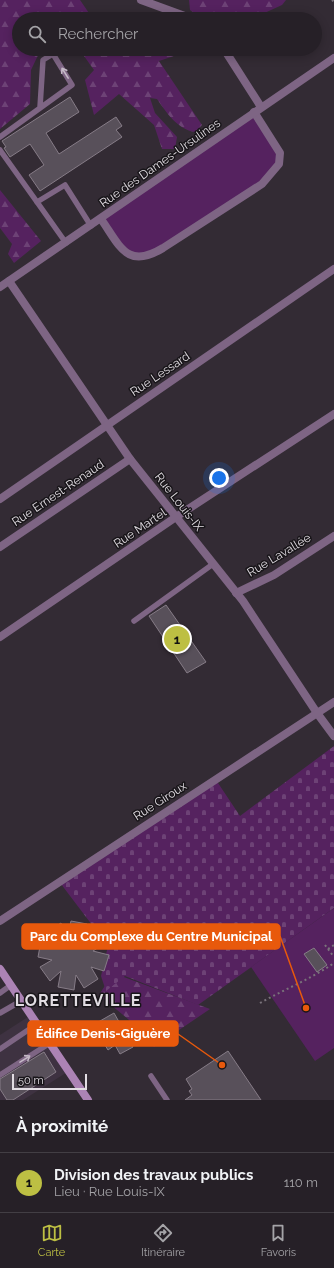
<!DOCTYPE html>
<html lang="fr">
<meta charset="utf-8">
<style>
:root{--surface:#262027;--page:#322d33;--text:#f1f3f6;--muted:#a4a3a7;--line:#423e44;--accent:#bdbf43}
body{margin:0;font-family:Raleway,sans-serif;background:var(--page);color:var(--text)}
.scale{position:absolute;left:12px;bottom:10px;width:75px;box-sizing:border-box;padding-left:4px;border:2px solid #e2dde3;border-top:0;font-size:11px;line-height:14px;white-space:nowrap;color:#e2dde3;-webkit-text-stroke:3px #181519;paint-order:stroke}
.you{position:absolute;left:219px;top:478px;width:14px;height:14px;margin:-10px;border:3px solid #fff;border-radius:50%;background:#1a73e8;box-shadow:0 0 0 6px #1a73e833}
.badge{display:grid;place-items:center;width:26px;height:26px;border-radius:50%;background:var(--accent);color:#111;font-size:13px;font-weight:700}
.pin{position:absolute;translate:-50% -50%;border:2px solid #fff;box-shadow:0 1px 4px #0006}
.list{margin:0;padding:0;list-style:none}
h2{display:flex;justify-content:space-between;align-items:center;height:52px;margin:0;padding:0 16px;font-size:17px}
h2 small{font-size:13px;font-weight:400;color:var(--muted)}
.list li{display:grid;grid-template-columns:26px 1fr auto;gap:12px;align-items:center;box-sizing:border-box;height:60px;padding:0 16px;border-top:1px solid var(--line)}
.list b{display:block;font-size:15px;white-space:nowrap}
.list p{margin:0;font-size:13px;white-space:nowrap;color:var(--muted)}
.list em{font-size:13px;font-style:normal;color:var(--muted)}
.icon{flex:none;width:22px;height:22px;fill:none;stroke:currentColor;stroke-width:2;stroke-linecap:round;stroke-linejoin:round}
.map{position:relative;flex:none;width:334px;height:1100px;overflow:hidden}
.search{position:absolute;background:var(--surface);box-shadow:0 2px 10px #0003;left:12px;right:12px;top:12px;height:44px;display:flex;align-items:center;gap:10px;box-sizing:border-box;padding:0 14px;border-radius:22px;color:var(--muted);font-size:15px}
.sheet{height:112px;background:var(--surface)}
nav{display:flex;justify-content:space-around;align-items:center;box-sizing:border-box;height:56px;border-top:1px solid var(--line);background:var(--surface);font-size:11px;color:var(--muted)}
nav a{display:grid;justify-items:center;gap:2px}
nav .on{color:var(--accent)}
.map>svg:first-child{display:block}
</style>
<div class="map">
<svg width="334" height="1100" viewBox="0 0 334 1100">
<defs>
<pattern id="forest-firs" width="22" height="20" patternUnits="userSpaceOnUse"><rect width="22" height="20" fill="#55225f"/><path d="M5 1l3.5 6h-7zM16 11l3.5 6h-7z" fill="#6d4276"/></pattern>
<pattern id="cemetery-stones" width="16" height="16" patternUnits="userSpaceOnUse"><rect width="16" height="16" fill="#55225f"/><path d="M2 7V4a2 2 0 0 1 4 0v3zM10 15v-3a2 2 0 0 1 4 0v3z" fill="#6d4276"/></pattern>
</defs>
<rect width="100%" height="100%" fill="#332b34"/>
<!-- built -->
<polygon fill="#3e3241" points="31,1015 69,1071 23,1100 0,1100 0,1035"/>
<!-- forest -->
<g fill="url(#forest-firs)">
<polygon points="0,0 80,0 93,19 19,19 19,49 41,49 31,70 30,104 0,129"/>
<polygon points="189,0 286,0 282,5 251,19 202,19 190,10"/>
<path d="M 79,49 L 113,49 L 116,53 L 121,49 L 180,49 L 183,53 L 159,61 L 202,125 L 195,132 C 178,130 166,112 157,99 L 150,98 L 155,113 L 177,137 L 175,149 L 162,149 L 154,125 L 119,94 L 94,115 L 85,80 L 94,70 Z"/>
<polygon points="0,190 41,241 14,263 8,254 12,244 0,228"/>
<polygon points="113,973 210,1009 154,1047 128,1019 99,995"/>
</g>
<!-- cemetery -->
<polygon fill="url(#cemetery-stones)" points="334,746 334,908 198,1005 125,976 106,991 101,976 108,946 61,884 216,780 240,816"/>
<!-- green -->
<g fill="#55225f">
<polygon points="254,112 280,153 272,173 163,248 132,256 101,219"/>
<polygon points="334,908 334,1048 315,1061 251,967"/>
</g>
<!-- building -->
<g fill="#58505a" stroke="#867c87">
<polygon points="70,97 79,112 46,133 59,154 116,117 122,126 116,130 122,137 40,191 29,175 44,165 30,144 10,157 4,148 6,147 2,141"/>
<polygon points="166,605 206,662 187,673 149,616"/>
<polygon points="71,921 87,924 85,938 97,930 105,943 93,951 109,955 104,971 91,967 98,979 84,988 76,975 74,990 58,987 61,971 50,981 40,967 52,960 38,957 41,941 55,944 47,932 61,923 68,935"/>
<polygon points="314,948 327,965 317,972 304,954"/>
<polygon points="114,1013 127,1036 132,1033 137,1042 132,1045 133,1047 120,1054 115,1045 108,1050 93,1025"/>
<polygon points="228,1051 261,1100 185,1100 192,1095 189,1091 192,1089 186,1079"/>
<polygon points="44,1052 56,1072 13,1100 7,1100 0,1089 0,1079"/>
</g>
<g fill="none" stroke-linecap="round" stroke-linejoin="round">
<!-- path -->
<g stroke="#7a737b" stroke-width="2" stroke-dasharray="2 3" stroke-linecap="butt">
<polyline points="332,0 334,2"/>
<polyline points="325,945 334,957"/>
<polyline points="328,949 334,945"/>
<path d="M 260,1003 C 285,989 311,979 334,963"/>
</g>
<!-- lane -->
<g stroke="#7e6584" stroke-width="5.5">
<polyline points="0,137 72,85 53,54 43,60 40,107"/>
<polyline points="0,150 37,202"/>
<polyline points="66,243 37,202 65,185 91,226"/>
<polyline points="134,621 213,564"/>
<polyline points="0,993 11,985"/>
<polyline points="0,1013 21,1001"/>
<polyline points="0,1049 37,1024"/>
<polyline points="0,1075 50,1043"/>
<polyline points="151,1076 167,1100"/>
</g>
<!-- street -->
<g stroke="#7e6584" stroke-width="8">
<polyline points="141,0 193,19"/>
<polyline points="224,49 261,107"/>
<path d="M 101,219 C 120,246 127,270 163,248 L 262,184 L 279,164 L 280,153 L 254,112"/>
<polyline points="9,281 130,459 243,601 317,713 334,736"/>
<polyline points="0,287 334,58"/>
<polyline points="0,499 334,269"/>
<polyline points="0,547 130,459"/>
<polyline points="236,593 274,575 334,536"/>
<polyline points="0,637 176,517 334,414"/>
<polyline points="0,921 334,702"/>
</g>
<!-- secondary -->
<polyline stroke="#ac83b5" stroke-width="8" points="0,969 88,1100"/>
</g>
<!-- one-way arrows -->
<defs><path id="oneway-shaft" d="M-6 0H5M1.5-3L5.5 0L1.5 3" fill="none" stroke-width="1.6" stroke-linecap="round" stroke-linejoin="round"/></defs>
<g stroke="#c4b9c6">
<use href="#oneway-shaft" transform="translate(65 73) rotate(-122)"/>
<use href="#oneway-shaft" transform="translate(25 1059) rotate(-32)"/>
</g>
<g text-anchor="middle" stroke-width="3" stroke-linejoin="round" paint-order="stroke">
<!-- street labels -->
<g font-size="12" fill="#e2dde3" stroke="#181519">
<text transform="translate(160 163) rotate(-35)" y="4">Rue des Dames-Ursulines</text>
<text transform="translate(160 374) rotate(-34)" y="4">Rue Lessard</text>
<text transform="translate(58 493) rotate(-34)" y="4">Rue Ernest-Renaud</text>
<text transform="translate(179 502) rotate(52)" y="4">Rue Louis-IX</text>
<text transform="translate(140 528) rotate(-34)" y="4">Rue Martel</text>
<text transform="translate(279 555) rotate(-31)" y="4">Rue Lavallée</text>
<text transform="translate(160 801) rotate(-33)" y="4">Rue Giroux</text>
</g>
<!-- district labels -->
<g font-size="16" font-weight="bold" letter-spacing="1" fill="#e2dde3" stroke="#181519">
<text x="78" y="1006">LORETTEVILLE</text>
</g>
</g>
<!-- callouts -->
<path fill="none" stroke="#e8590c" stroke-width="1.5" d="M306 1008L280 936M222 1065L178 1034"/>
<g fill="#e8590c" stroke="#181519" stroke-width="1.5">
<circle cx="306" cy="1008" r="4"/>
<circle cx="222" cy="1065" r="4"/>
</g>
<g fill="#e8590c" stroke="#e8590c" stroke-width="1.5">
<rect x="22" y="924" width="258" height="25" rx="4"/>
<rect x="28" y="1021" width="150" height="25" rx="4"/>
</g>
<g font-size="13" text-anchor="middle" font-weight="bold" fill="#fff">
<text x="151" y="941">Parc du Complexe du Centre Municipal</text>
<text x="103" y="1038">Édifice Denis-Giguère</text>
</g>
</svg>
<div class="scale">50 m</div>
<div class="you"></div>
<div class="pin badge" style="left:177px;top:639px">1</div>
<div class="search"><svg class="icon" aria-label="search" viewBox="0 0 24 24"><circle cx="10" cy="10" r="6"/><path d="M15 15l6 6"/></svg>Rechercher</div>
</div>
<section class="sheet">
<h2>À proximité<small></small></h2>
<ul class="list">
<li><span class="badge">1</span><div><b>Division des travaux publics</b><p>Lieu · Rue Louis-IX</p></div><em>110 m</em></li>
</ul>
</section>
<nav>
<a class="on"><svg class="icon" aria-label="map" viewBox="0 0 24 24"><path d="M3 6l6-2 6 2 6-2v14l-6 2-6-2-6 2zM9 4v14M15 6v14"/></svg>Carte</a>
<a><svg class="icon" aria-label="directions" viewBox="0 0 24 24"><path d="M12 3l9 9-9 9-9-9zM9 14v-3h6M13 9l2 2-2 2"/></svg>Itinéraire</a>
<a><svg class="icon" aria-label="saved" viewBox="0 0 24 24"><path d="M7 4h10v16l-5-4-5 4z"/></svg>Favoris</a>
</nav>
